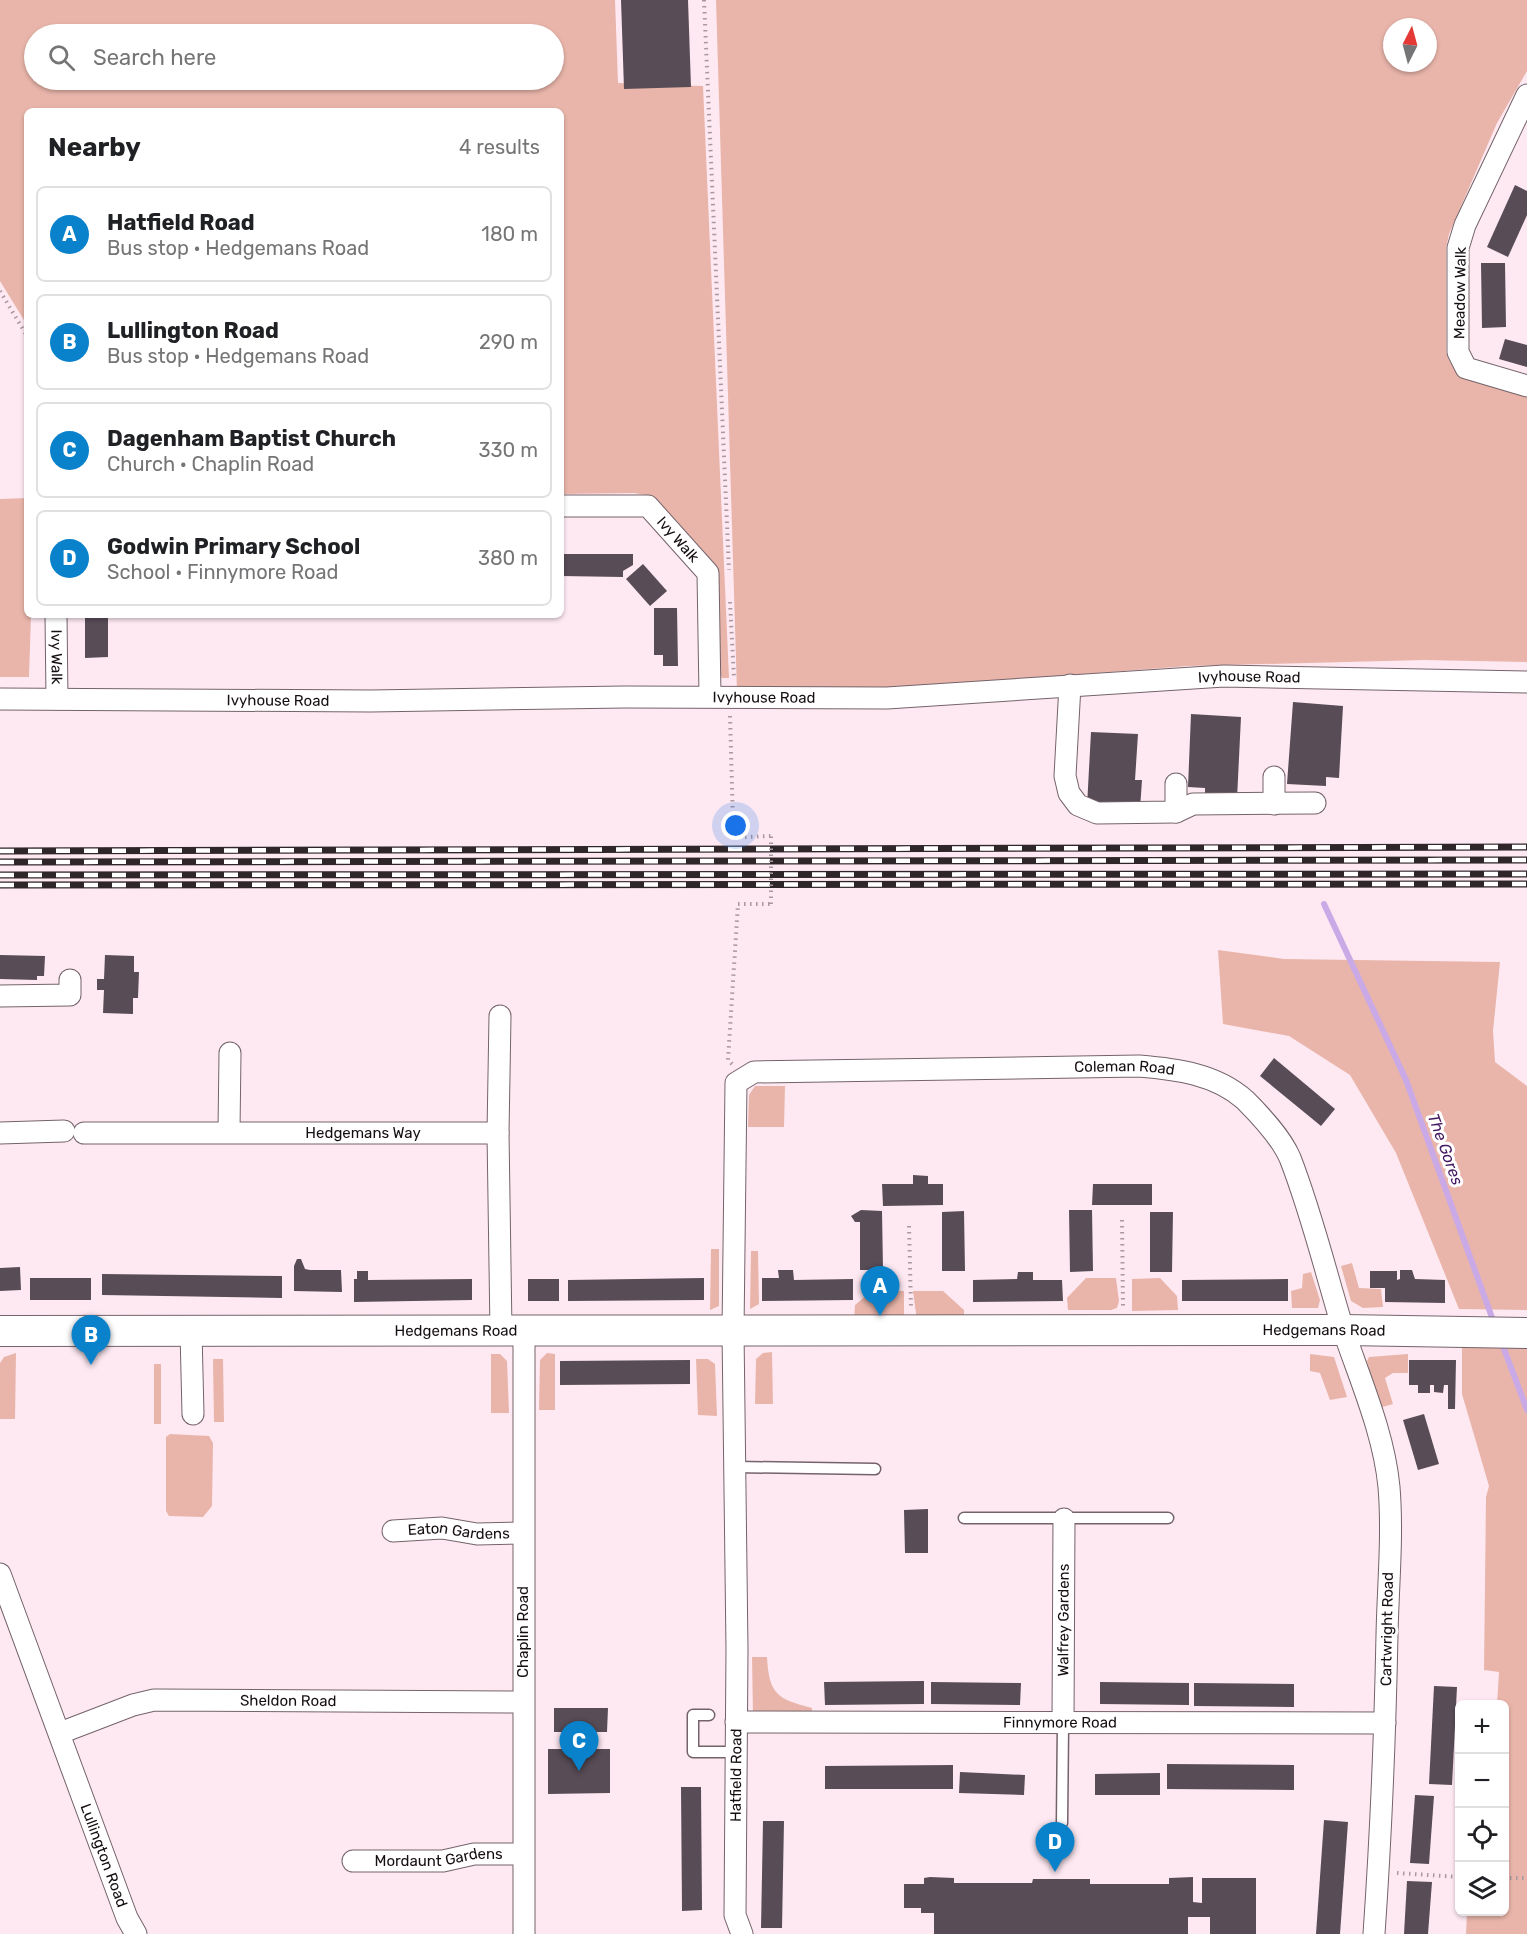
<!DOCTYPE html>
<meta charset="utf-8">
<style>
:root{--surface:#fff;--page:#f2f2f2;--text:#202124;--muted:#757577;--line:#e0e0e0;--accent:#0a82cb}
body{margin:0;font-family:Rubik,sans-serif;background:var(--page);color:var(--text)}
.controls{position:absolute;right:18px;bottom:18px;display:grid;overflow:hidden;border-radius:9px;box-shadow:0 2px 4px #0004}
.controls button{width:54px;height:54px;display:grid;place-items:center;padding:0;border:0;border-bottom:2px solid var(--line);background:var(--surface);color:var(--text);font:30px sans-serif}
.compass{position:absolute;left:1383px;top:18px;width:54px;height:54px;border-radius:50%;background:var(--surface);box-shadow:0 2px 4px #0004;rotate:6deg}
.you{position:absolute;left:736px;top:826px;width:21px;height:21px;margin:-15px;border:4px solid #fff;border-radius:50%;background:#1a73e8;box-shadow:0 0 0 9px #1a73e833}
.badge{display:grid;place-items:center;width:39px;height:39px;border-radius:50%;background:var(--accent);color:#fff;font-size:20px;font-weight:700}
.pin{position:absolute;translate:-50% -50px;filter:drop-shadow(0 2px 3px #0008)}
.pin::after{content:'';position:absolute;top:32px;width:21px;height:18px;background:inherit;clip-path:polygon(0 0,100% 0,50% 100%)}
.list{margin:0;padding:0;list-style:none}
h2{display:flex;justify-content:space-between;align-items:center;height:78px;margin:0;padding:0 24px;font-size:26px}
h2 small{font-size:20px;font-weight:400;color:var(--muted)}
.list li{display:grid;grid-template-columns:39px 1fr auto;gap:18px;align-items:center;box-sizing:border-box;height:96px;margin:0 12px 12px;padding:0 12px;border:2px solid var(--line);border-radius:9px}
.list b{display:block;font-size:22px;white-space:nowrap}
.list p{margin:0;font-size:20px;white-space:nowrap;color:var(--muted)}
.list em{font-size:20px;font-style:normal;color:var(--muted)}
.icon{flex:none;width:33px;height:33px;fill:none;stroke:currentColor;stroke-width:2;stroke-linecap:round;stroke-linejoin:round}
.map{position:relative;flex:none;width:1527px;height:1934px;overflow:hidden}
.search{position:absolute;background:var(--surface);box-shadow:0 2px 4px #0004;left:24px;top:24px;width:540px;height:66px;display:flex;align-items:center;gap:15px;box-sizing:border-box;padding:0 21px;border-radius:33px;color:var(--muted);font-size:22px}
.panel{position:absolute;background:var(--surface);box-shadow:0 2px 4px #0004;left:24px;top:108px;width:540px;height:510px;border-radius:9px}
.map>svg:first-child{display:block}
</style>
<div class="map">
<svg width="1527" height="1934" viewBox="0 0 1527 1934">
<rect width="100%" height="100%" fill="#fee9f2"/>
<!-- green -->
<g fill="#e9b5aa" fill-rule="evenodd">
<path d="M 0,0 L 615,0 L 618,83 L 703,86 L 729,678 L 722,678 L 719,673 L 719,574 L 715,565 L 652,496 L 634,493 L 561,494 L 561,111 L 27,111 L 27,325 L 0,281 ZM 34,34 L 554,34 L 554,80 L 34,80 Z"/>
<path d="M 716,0 L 1527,0 L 1527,71 L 1497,123 L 1449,234 L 1446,248 L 1446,352 C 1454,385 1498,386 1527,394 L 1527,662 L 1424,660 L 1188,666 L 888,689 L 737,692 ZM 1392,27 L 1428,27 L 1428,63 L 1392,63 Z"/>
<polygon points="27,498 27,615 31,615 29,677 0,677 0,499"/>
<polygon points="1218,950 1284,959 1500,962 1493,1031 1495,1062 1527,1086 1527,1310 1459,1309 1396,1153 1350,1075 1289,1036 1223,1024"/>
<polygon points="755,1086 785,1086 784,1127 748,1127 749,1095"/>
<polygon points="711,1249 719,1249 719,1306 710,1310"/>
<polygon points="751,1251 758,1251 759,1304 750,1309"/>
<polygon points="1352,1263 1359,1288 1381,1289 1383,1307 1363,1308 1351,1301 1341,1266"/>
<polygon points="1311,1272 1320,1300 1318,1308 1292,1308 1291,1291 1302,1288 1303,1274"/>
<polygon points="1086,1278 1116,1278 1119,1301 1117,1308 1111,1310 1068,1310 1067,1298"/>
<polygon points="1160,1278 1177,1296 1178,1310 1132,1311 1132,1279"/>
<polygon points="873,1290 904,1291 904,1318 854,1322 855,1305"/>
<polygon points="913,1291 943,1291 964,1310 964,1321 917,1321"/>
<polygon points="1462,1341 1527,1341 1527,1934 1466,1934 1467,1912 1504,1912 1504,1704 1497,1704 1499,1672 1484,1670 1486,1497 1489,1486 1462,1394"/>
<polygon points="772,1352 773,1404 755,1404 756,1359 763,1353"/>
<polygon points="16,1353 15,1419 0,1419 0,1363 4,1357"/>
<polygon points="547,1353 555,1354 555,1410 539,1410 540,1360"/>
<polygon points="491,1354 500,1354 507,1361 509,1413 491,1413"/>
<polygon points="1310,1354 1334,1357 1347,1397 1330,1400 1320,1373 1310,1371"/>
<polygon points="1408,1354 1408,1373 1393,1373 1385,1378 1393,1404 1379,1408 1367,1361 1369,1357"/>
<polygon points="213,1359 223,1359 224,1422 214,1422"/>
<polygon points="696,1359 708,1359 715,1364 717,1416 698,1415"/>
<rect x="154" y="1364" width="7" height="60"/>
<polygon points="170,1434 209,1436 213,1443 212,1506 203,1517 169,1516 166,1511 166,1437"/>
<path d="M 752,1657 L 767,1657 C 769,1694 777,1699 812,1708 L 812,1720 L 753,1715 Z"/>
</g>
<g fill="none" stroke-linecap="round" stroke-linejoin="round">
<!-- stream -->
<g stroke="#caa9e7" stroke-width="6">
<polyline points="1324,904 1406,1080 1494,1323"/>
<polyline points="1501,1341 1527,1410"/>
</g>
</g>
<!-- building -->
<g fill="#584c57">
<polygon points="621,0 688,0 691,87 624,89"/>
<polygon points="1515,185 1527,191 1527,215 1508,257 1487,247"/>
<polygon points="1481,263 1505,263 1506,327 1482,328"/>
<polygon points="1505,339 1527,345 1527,367 1499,359"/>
<polygon points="561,554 633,554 633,565 623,571 623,577 561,576"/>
<polygon points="643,564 667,591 650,606 626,579"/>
<polygon points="654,608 677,608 678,666 663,666 663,655 654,655"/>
<polygon points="85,615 108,615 108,657 85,658"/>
<polygon points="1293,702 1343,706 1339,778 1326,777 1326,786 1287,784"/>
<polygon points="1191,714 1241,717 1237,799 1205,797 1205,788 1188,787"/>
<polygon points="1091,732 1138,734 1135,780 1142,780 1140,809 1087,806"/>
<polygon points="0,955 45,956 44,976 37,976 37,980 0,979"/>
<polygon points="105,955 134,956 134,972 139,972 138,998 133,998 133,1014 103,1013 104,990 97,990 97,979 104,979"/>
<polygon points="1274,1058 1335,1109 1321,1126 1260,1076"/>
<polygon points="913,1175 928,1176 928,1184 943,1184 943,1205 883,1206 882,1184 913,1184"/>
<polygon points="1093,1184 1152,1184 1152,1205 1092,1205"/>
<polygon points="861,1210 882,1211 883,1270 860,1270 860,1222 855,1222 851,1216"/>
<polygon points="1069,1210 1092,1210 1093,1271 1070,1272"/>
<polygon points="964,1211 965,1271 942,1271 942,1212"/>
<polygon points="1150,1212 1173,1212 1172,1272 1150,1272"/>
<polygon points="297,1259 301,1259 305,1269 310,1270 341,1270 342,1292 294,1291 294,1266"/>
<polygon points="20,1267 21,1290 0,1291 0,1268"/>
<polygon points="778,1270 793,1270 794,1280 853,1279 853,1300 762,1301 762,1278 779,1278"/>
<polygon points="1400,1270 1412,1270 1415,1279 1445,1280 1445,1303 1385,1302 1385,1288 1370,1288 1370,1271 1397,1271 1397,1280 1400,1279"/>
<polygon points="357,1271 368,1271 368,1280 472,1279 472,1300 354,1302 354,1279 357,1279"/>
<polygon points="1018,1272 1033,1272 1033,1280 1062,1280 1063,1301 973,1302 973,1280 1017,1279"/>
<polygon points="102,1274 282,1276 282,1298 102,1295"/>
<rect x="30" y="1278" width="61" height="22"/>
<polygon points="704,1278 704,1300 568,1301 568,1280"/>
<rect x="528" y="1279" width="31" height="22"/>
<polygon points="1288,1279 1288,1301 1182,1301 1182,1280"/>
<polygon points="690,1360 690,1384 560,1385 560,1361"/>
<polygon points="1409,1360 1456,1360 1455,1409 1448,1409 1448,1385 1444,1385 1443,1393 1434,1392 1434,1385 1430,1385 1430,1393 1418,1393 1418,1385 1409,1385"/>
<polygon points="1424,1414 1439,1464 1418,1470 1403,1420"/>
<polygon points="928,1509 928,1553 905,1553 904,1510"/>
<polygon points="924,1681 924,1704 825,1705 824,1682"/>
<polygon points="931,1682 1021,1683 1020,1705 931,1704"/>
<polygon points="1100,1682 1189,1683 1189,1705 1100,1704"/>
<polygon points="1194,1683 1294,1684 1294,1707 1194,1706"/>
<polygon points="1434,1686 1457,1687 1452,1785 1429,1784"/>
<polygon points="554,1708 608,1708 607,1732 554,1732"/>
<polygon points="548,1749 610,1749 610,1793 548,1794"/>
<polygon points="1167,1764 1294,1765 1294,1790 1167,1789"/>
<polygon points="953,1765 953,1789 825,1789 825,1766"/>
<polygon points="960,1772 1025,1775 1024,1795 959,1793"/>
<polygon points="1160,1773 1160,1795 1095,1795 1095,1774"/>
<polygon points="681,1787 701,1787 702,1910 682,1911"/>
<polygon points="1415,1795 1434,1796 1429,1864 1410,1863"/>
<polygon points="1324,1820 1348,1822 1340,1934 1316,1934"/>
<polygon points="763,1821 784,1821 782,1928 761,1928"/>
<polygon points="930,1877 954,1878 954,1883 1032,1883 1033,1879 1090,1879 1090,1884 1169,1884 1169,1878 1193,1877 1193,1902 1202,1903 1202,1878 1256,1878 1256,1934 1210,1934 1210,1917 1188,1917 1188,1934 934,1934 934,1913 921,1913 921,1908 904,1908 904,1884 924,1884 924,1878"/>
<polygon points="1407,1881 1432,1882 1428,1934 1404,1934"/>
</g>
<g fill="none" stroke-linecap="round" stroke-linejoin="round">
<!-- lane casing -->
<g stroke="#74636a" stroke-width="13">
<g id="lane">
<polyline points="736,1467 875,1469"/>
<polyline points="964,1518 1168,1518"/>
<polyline points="709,1715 693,1715 693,1752 735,1752"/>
<polyline points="1062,1823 1063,1724"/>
</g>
</g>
<!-- street casing -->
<g stroke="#74636a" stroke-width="23">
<g id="street">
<polyline points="1527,95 1465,225 1458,248 1458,352 1466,368 1527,386"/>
<path id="s1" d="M 561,506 L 648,506 L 708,573 L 710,696"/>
<path id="s2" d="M 56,615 L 57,699"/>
<polyline points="1070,685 1065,776 1069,793 1078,805 1097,813 1176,812 1176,784"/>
<path id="s3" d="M 0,699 L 371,701 L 624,697 L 887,698 L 1224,676 L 1527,682"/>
<polyline points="1274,804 1274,777"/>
<polyline points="1176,812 1193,804 1315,803"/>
<polyline points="0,996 70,995 70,980"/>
<polyline points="500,1016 498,1133 501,1331"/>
<polyline points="229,1131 230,1053"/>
<polyline points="0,1133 64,1131"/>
<path id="s4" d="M 84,1133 L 498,1133"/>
<polyline points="191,1332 193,1414"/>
<path id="s5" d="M 393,1531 L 442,1528 L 477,1534 L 523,1533"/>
<path id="s6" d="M 0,1574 L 127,1918 L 136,1934"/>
<path id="s7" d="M 736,1722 L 1385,1723"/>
<path id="s8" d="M 1063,1724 L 1064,1519"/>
<path id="s9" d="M 60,1733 L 133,1705 L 154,1700 L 523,1702"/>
<path id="s10" d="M 353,1861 L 443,1861 L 474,1854 L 523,1854"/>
<polyline points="524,1934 524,1331"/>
<path id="s11" d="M 742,1934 L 735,1915 L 737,1649 L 733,1331 L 736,1083 L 754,1072 L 1139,1066 C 1176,1069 1216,1074 1245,1100 C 1261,1116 1281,1137 1290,1158 C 1312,1214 1326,1274 1344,1332 C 1361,1382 1384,1434 1389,1487 C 1393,1536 1388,1586 1387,1635 C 1385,1734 1381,1834 1374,1934"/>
</g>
</g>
<!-- secondary casing -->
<g stroke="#74636a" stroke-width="32">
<g id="secondary">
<path id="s12" d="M 0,1331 L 1344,1330 L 1527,1333"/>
</g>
</g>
<!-- path -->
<g stroke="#a8989f" stroke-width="4" stroke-dasharray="1.5 4.5" stroke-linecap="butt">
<polyline points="704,0 729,570"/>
<polyline points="0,291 27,336"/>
<polyline points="730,602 734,678"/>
<polyline points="730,716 733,822 743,837 771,836"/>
<polyline points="732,1064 728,1060 738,904 771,904"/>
<polyline points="1122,1220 1123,1307"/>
<polyline points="909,1226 911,1307"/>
<polyline points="1397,1873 1460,1877"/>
<polyline points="1504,1878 1527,1878"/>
</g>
<!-- lane -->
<use href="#lane" stroke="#fff" stroke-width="10"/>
<!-- street -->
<use href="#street" stroke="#fff" stroke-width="21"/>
<!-- secondary -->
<use href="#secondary" stroke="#fff" stroke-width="30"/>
<!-- rail casing -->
<g stroke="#2e2629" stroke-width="7">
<g id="rail">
<polyline points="0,851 1527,847"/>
<polyline points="0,862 1527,860"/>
<polyline points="0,875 1527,874"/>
<polyline points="0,885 1527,884"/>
</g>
</g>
<!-- rail -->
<use href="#rail" stroke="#fff" stroke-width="4.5" stroke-dasharray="14" stroke-linecap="butt"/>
<!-- path-bridge -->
<polyline stroke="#a8989f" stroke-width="4" stroke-dasharray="1.5 4.5" stroke-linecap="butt" points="771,904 771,836"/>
</g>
<g text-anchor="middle" stroke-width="6" stroke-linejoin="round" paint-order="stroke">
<!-- street labels -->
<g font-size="15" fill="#160f12" stroke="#fff">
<text transform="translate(1460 293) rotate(-89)" y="5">Meadow Walk</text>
<text dy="5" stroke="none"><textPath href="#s1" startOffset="132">Ivy Walk</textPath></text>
<text dy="5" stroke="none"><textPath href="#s2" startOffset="42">Ivy Walk</textPath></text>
<text dy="5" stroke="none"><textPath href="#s3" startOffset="1250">Ivyhouse Road</textPath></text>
<text dy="5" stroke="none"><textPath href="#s3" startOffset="764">Ivyhouse Road</textPath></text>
<text dy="5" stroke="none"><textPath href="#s3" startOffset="278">Ivyhouse Road</textPath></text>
<text dy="5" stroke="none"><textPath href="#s11" startOffset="1244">Coleman Road</textPath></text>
<text dy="5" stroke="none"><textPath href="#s4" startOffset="279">Hedgemans Way</textPath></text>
<text dy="5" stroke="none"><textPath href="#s12" startOffset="456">Hedgemans Road</textPath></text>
<text dy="5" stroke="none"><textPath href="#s12" startOffset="1324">Hedgemans Road</textPath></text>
<text dy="5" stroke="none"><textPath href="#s5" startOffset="66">Eaton Gardens</textPath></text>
<text dy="5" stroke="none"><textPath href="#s8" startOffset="104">Walfrey Gardens</textPath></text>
<text transform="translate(1387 1629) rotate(-89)" y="5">Cartwright Road</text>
<text transform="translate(523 1632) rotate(-90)" y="5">Chaplin Road</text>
<text dy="5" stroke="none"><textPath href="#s9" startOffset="234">Sheldon Road</textPath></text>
<text dy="5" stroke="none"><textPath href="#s7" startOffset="324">Finnymore Road</textPath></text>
<text dy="5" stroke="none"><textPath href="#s11" startOffset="160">Hatfield Road</textPath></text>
<text dy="5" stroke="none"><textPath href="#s6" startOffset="300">Lullington Road</textPath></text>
<text dy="5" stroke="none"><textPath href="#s10" startOffset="86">Mordaunt Gardens</textPath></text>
</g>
<!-- water labels -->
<g font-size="16" font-style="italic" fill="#441a62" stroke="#fff">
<text transform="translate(1446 1149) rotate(70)" y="6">The Gores</text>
</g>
</g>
</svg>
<div class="controls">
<button>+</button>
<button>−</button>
<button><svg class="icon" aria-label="locate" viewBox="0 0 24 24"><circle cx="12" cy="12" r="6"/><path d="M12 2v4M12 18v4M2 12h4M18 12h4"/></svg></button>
<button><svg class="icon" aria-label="layers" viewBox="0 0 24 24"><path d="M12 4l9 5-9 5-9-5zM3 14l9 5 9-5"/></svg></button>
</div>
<svg class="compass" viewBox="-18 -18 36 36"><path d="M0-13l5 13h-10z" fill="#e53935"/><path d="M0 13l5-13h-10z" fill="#757577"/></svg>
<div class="you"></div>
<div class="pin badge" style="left:880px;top:1316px">A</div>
<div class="pin badge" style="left:91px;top:1365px">B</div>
<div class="pin badge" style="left:579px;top:1771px">C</div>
<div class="pin badge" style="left:1055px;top:1872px">D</div>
<div class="search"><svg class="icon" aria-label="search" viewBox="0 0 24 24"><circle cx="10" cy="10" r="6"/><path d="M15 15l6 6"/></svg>Search here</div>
<section class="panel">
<h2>Nearby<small>4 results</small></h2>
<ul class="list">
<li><span class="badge">A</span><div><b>Hatfield Road</b><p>Bus stop · Hedgemans Road</p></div><em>180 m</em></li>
<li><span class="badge">B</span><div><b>Lullington Road</b><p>Bus stop · Hedgemans Road</p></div><em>290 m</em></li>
<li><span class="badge">C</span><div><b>Dagenham Baptist Church</b><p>Church · Chaplin Road</p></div><em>330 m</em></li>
<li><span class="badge">D</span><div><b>Godwin Primary School</b><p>School · Finnymore Road</p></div><em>380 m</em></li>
</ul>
</section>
</div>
